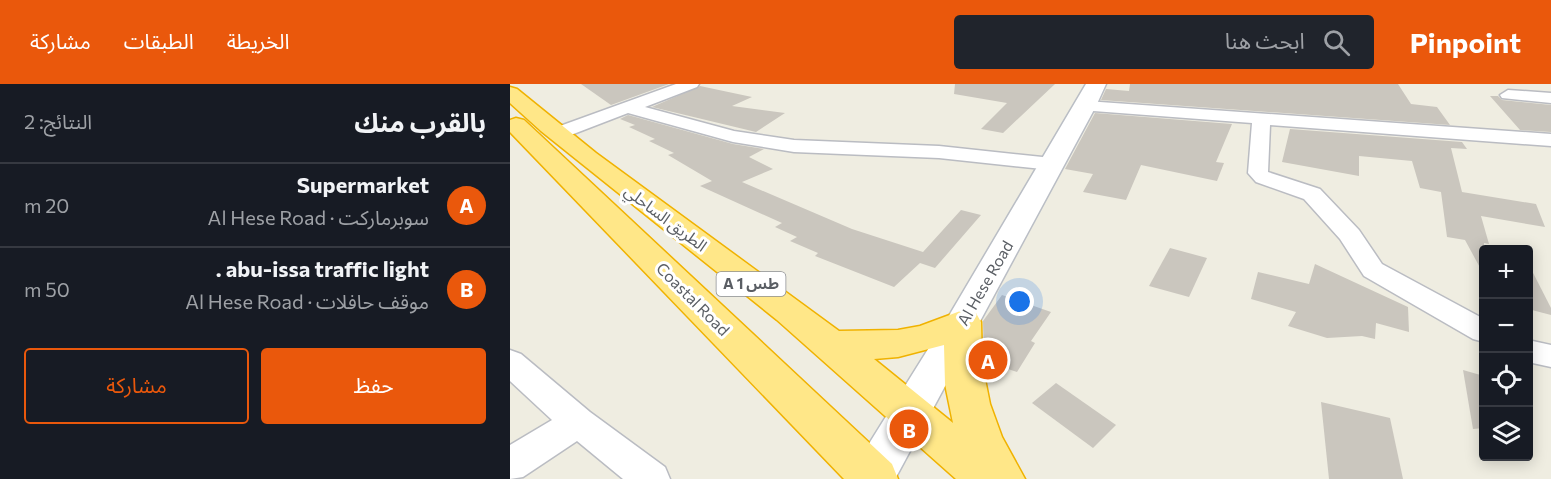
<!DOCTYPE html>
<html lang="ar">
<meta charset="utf-8">
<style>
:root{--surface:#171b24;--page:#20242c;--text:#f1f3f6;--muted:#9ea1a6;--line:#363941;--accent:#ea580c}
body{margin:0;font-family:Commissioner,"Noto Sans Arabic",sans-serif;background:var(--page);color:var(--text);direction:rtl}
.controls{position:absolute;right:18px;bottom:18px;display:grid;overflow:hidden;border-radius:6px;box-shadow:0 3px 15px #0003}
.controls button{width:54px;height:54px;display:grid;place-items:center;padding:0;border:0;border-bottom:2px solid var(--line);background:var(--surface);color:var(--text);font:30px sans-serif}
.you{position:absolute;left:510px;top:218px;width:21px;height:21px;margin:-15px;border:4px solid #fff;border-radius:50%;background:#1a73e8;box-shadow:0 0 0 9px #1a73e833}
.badge{display:grid;place-items:center;width:39px;height:39px;border-radius:50%;background:var(--accent);color:#fff;font-size:20px;font-weight:700}
.pin{position:absolute;translate:-50% -50%;border:3px solid #fff;box-shadow:0 2px 6px #0006}
.list{margin:0;padding:0;list-style:none}
h2{display:flex;justify-content:space-between;align-items:center;height:78px;margin:0;padding:0 24px;font-size:26px}
h2 small{font-size:20px;font-weight:400;color:var(--muted)}
.list li{display:grid;grid-template-columns:39px 1fr auto;gap:18px;align-items:center;box-sizing:border-box;height:84px;padding:0 24px;border-top:2px solid var(--line)}
.list b{display:block;font-size:22px;white-space:nowrap}
.list p{margin:0;font-size:20px;white-space:nowrap;color:var(--muted)}
.list em{font-size:20px;font-style:normal;color:var(--muted)}
.actions{display:flex;gap:12px;padding:18px 24px}
.actions a{flex:1;padding:14px 0;border:2px solid var(--accent);border-radius:6px;text-align:center;font-size:21px;color:var(--accent)}
.actions .main{background:var(--accent);color:#fff}
.icon{flex:none;width:33px;height:33px;fill:none;stroke:currentColor;stroke-width:2;stroke-linecap:round;stroke-linejoin:round}
.map{position:relative;flex:none;width:1041px;height:395px;overflow:hidden;direction:ltr}
header{display:flex;align-items:center;gap:36px;box-sizing:border-box;height:84px;padding:0 30px;background:var(--accent);color:#fff}
header strong{font-size:28px}
nav{display:flex;gap:33px;margin-inline-start:auto;font-size:21px}
.search{width:420px;height:54px;background:var(--page);display:flex;align-items:center;gap:15px;box-sizing:border-box;padding:0 21px;border-radius:6px;color:var(--muted);font-size:22px}
main{display:flex}
aside{flex:1;background:var(--surface)}
.map>svg:first-child{display:block}
</style>
<header>
<strong>Pinpoint</strong>
<div class="search"><svg class="icon" aria-label="search" viewBox="0 0 24 24"><circle cx="10" cy="10" r="6"/><path d="M15 15l6 6"/></svg>ابحث هنا</div>
<nav><a>الخريطة</a><a>الطبقات</a><a>مشاركة</a></nav>
</header>
<main>
<div class="map">
<svg width="1041" height="395" viewBox="0 0 1041 395">
<rect width="100%" height="100%" fill="#efede1"/>
<!-- building -->
<g fill="#cac6be">
<polygon points="71,0 159,0 101,21"/>
<polygon points="445,0 545,0 493,49 471,45 497,19 444,10"/>
<polygon points="620,0 888,0 901,20 927,23 940,41 591,16 596,5 619,7"/>
<polygon points="190,2 242,13 222,22 275,29 246,48 142,23"/>
<polygon points="980,12 988,12 992,16 1041,21 1041,48 1010,46"/>
<polygon points="585,29 722,40 706,78 714,79 707,97 631,81 616,116 573,108 583,90 555,85"/>
<polygon points="118,31 223,60 254,65 239,73 263,85 232,98 342,145 413,168 451,126 471,131 425,184 410,179 384,203 305,172 308,169 280,157 287,153 265,143 272,139 190,102 202,97 158,71 164,69 139,57 145,55 119,43 125,41 110,35"/>
<polygon points="780,45 952,58 957,65 941,64 952,108 1026,120 1035,143 971,132 979,160 974,159 974,191 955,156 937,153 931,108 910,104 902,77 849,72 849,92 772,78"/>
<polygon points="660,164 697,174 679,213 639,202"/>
<polygon points="1018,179 1041,224 1041,231 1018,225"/>
<polygon points="805,180 898,223 899,248 866,239 865,255 852,252 817,254 778,242 786,228 741,215 748,188 799,200"/>
<polygon points="492,211 541,228 521,257 525,259 507,288 474,277 473,237"/>
<polygon points="953,286 974,292 974,344 963,345"/>
<polygon points="546,299 606,341 583,364 522,319"/>
<polygon points="811,318 880,334 893,395 819,395"/>
</g>
<g fill="none" stroke-linecap="round" stroke-linejoin="round">
<!-- street casing -->
<g stroke="#babcc2" stroke-width="3">
<g id="street">
<polygon points="166,0 189,0 187,3 135,23 224,47 284,56 429,62 542,74 549,76 552,80 549,84 542,86 429,74 284,68 223,58 118,29 53,54 46,56 37,50 39,46"/>
<polygon points="998,6 1041,9 1041,19 992,14 990,11"/>
<polygon points="576,17 1041,50 1041,62 760,41 758,88 810,105 849,146 872,180 974,235 974,258 963,255 854,192 830,155 794,115 746,98 738,89 742,39 570,26 568,22 570,18"/>
<polygon points="1018,256 1041,261 1041,283 1018,278"/>
<polygon points="0,266 11,270 80,328 155,383 160,395 113,395 67,357 13,393 0,395 0,361 42,336 0,297"/>
</g>
</g>
<!-- secondary casing -->
<g stroke="#babec5" stroke-width="3">
<polygon id="secondary" points="576,0 596,0 586,22 385,395 337,395 440,230"/>
</g>
<!-- highway casing -->
<g stroke="#f0b200" stroke-width="3">
<g id="highway">
<path d="M 0,3 L 7,5 L 86,69 L 329,247 L 388,246 L 410,242 L 453,226 L 466,229 L 471,238 L 472,280 L 480,320 L 492,353 L 515,395 L 446,395 L 267,236 L 31,47 L 0,19 ZM 434,261 L 435,300 L 443,339 L 364,275 L 388,273 Z"/>
<polygon points="6,34 14,36 382,380 388,395 334,395 0,48 0,36"/>
</g>
</g>
<!-- street -->
<use href="#street" fill="#fff" fill-rule="evenodd"/>
<!-- secondary -->
<use href="#secondary" fill="#fff" fill-rule="evenodd"/>
<!-- highway -->
<use href="#highway" fill="#ffe788" fill-rule="evenodd"/>
</g>
<g text-anchor="middle" stroke-width="6" stroke-linejoin="round" paint-order="stroke">
<!-- shield labels -->
<rect fill="#fff" stroke="#8c8e92" stroke-width="1.5" x="206.5" y="188" width="69" height="24" rx="4.5"/>
<g font-size="15" font-weight="bold" fill="#5a5e64">
<text x="241" y="205">A 1 طس</text>
</g>
<!-- street labels -->
<g font-size="16" fill="#5a5e64" stroke="#fff">
<text transform="translate(156 134) rotate(37)" y="6">الطريق الساحلي</text>
<text transform="translate(475 199) rotate(-60)" y="6">Al Hese Road</text>
<text transform="translate(183 215) rotate(45)" y="6">Coastal Road</text>
</g>
</g>
</svg>
<div class="controls">
<button>+</button>
<button>−</button>
<button><svg class="icon" aria-label="locate" viewBox="0 0 24 24"><circle cx="12" cy="12" r="6"/><path d="M12 2v4M12 18v4M2 12h4M18 12h4"/></svg></button>
<button><svg class="icon" aria-label="layers" viewBox="0 0 24 24"><path d="M12 4l9 5-9 5-9-5zM3 14l9 5 9-5"/></svg></button>
</div>
<div class="you"></div>
<div class="pin badge" style="left:478px;top:276px">A</div>
<div class="pin badge" style="left:399px;top:345px">B</div>
</div>
<aside>
<h2>بالقرب منك<small>النتائج: 2</small></h2>
<ul class="list">
<li><span class="badge">A</span><div><b>Supermarket</b><p>سوبرماركت · Al Hese Road</p></div><em>20 m</em></li>
<li><span class="badge">B</span><div><b>abu-issa traffic light .</b><p>موقف حافلات · Al Hese Road</p></div><em>50 m</em></li>
</ul>
<div class="actions"><a class="main">حفظ</a><a>مشاركة</a></div>
</aside>
</main>
